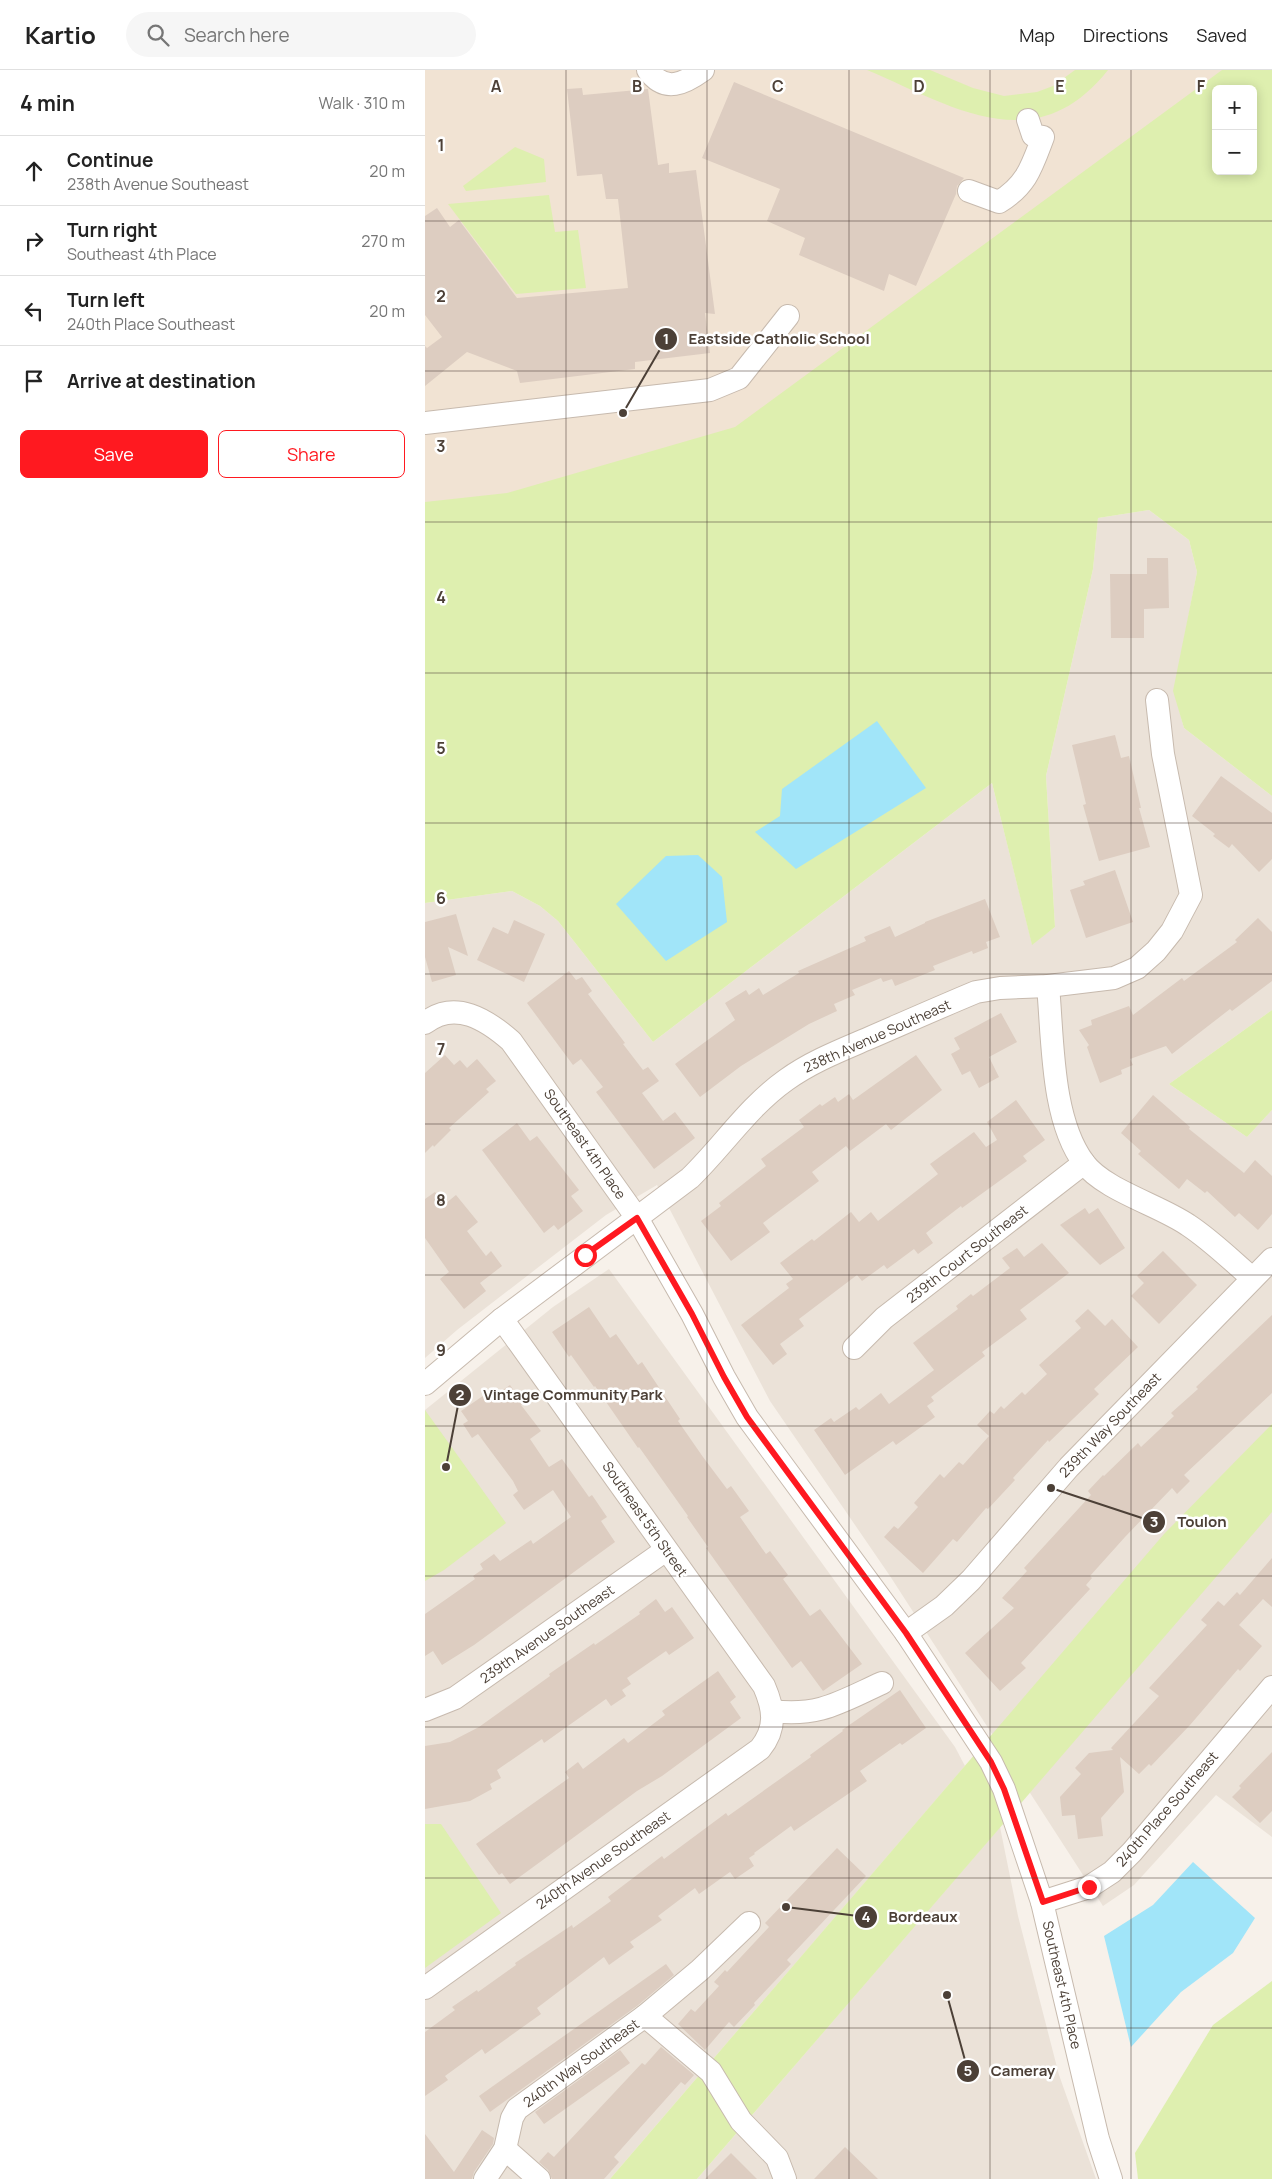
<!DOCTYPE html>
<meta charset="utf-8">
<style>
:root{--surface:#fff;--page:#f6f6f6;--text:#222;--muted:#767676;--line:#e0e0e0;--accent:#ff1920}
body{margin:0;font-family:Manrope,sans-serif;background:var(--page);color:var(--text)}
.controls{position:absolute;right:15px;top:15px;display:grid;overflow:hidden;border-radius:8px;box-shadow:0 2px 12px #0003}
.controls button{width:45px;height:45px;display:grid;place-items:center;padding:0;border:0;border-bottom:1px solid var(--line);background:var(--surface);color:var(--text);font:25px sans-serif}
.stop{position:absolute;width:15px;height:15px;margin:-11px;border:4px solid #ff1920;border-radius:50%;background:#fff}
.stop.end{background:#ff1920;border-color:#fff;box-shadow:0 1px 5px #0008}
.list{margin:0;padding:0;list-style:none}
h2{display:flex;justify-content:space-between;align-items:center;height:65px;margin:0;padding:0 20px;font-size:21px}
h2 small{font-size:16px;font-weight:400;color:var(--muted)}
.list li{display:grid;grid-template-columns:32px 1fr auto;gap:15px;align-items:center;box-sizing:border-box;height:70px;padding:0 20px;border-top:1px solid var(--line)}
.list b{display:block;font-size:19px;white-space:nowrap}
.list p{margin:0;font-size:16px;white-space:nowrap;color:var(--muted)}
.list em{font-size:16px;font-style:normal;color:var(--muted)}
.actions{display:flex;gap:10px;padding:15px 20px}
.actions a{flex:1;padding:11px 0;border:1px solid var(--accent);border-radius:8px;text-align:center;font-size:18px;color:var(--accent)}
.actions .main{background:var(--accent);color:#fff}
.icon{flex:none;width:28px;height:28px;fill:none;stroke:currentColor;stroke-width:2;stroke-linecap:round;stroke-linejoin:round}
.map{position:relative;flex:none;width:847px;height:2109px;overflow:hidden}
header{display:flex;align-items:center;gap:30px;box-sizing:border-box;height:70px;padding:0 25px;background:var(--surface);border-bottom:1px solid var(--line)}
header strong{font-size:24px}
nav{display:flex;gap:28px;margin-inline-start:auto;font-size:18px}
.search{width:350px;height:45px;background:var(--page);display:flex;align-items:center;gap:12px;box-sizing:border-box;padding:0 18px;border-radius:28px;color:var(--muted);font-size:19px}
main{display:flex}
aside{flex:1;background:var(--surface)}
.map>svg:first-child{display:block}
</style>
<header>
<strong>Kartio</strong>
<div class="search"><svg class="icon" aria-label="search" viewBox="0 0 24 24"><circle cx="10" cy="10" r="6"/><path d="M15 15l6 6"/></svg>Search here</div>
<nav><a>Map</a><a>Directions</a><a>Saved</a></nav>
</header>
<main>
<aside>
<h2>4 min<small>Walk · 310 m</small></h2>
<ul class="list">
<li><svg class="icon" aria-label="ahead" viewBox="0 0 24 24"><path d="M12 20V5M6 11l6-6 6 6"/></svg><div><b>Continue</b><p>238th Avenue Southeast</p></div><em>20 m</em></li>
<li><svg class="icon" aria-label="right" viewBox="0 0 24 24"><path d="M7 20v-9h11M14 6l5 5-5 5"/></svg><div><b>Turn right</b><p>Southeast 4th Place</p></div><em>270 m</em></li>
<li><svg class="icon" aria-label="left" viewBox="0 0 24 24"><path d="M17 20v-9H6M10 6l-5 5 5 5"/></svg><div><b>Turn left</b><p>240th Place Southeast</p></div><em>20 m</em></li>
<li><svg class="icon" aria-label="arrive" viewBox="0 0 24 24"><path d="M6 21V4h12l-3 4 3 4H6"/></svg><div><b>Arrive at destination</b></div></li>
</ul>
<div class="actions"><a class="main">Save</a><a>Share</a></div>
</aside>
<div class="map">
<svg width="847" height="2109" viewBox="0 0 847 2109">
<rect width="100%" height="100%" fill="#f7f1ea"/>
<!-- residential -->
<g fill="#ebe2d8">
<polygon points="724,440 764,470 772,502 749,621 759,658 847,726 847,940 744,1014 822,1067 847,1040 847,1767 791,1725 709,1815 678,1836 465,1506 345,1331 232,1115 181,1145 32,1260 0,1288 0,833 87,821 115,836 133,851 228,972 567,713 607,874 630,857 621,706 668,499 673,448"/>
<polygon points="184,1199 530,1677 540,1696 185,2109 0,2109 0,1340 128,1237"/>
<polygon points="575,1757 593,1846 634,2005 671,2109 272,2109"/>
</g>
<!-- education -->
<polygon fill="#f1e3d3" points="0,0 832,0 828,19 791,19 0,630"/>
<!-- green -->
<g fill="#deefaf" fill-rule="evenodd">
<path d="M 442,0 L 505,0 L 548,18 L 579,26 L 612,22 L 628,16 L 650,0 L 683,0 C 610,92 527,36 442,0 Z"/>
<path d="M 797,0 L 847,0 L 847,726 L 759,658 L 748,621 L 772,502 L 764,470 L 724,440 L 673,448 L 668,499 L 621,706 L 630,857 L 607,875 L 567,713 L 228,972 L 133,851 L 115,836 L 87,821 L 0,833 L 0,432 L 82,423 L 310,357 ZM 791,19 L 828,19 L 828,101 L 791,101 Z"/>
<polygon points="90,77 119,89 121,112 41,121 38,116"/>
<polygon points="124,125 130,162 153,160 161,218 91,224 23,134"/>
<polygon points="847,940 847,1040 822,1067 744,1014"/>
<polygon points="0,1340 81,1453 19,1500 0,1511"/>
<polygon points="847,1354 847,1442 272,2109 185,2109 739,1464"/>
<polygon points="0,1754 16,1754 76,1843 0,1898"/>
<polygon points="847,1911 847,2109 713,2109 710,2083 788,1955"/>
</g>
<!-- water -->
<g fill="#a1e5f9">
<polygon points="452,651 501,718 371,799 330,762 355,746 357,719"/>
<polygon points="273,785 297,807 302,852 241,891 191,834 241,786"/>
<polygon points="768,1792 830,1848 808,1883 756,1922 706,1977 679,1866 728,1835"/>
</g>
<!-- building -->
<g fill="#ddcdc1">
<polygon points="309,12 539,108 532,116 531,124 491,216 464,204 459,221 374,185 380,168 342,151 355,119 277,88"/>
<polygon points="157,18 158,25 223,19 233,95 244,93 244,103 271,100 290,244 280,243 285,283 210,292 210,299 95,313 92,301 42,282 0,316 0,276 2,278 17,267 0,245 0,146 12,138 25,157 34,150 92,228 203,218 193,129 181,129 177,104 152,106 142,19"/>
<polygon points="722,488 743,488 744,538 719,539 719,568 686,568 685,504 722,504"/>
<polygon points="690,665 696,688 704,686 716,738 714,738 725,777 674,791 658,735 661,734 647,675"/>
<polygon points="796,706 847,743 847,789 834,802 807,774 804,778 788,766 790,764 767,746"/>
<polygon points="690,800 708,852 661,868 645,820 660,815 658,811"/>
<polygon points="560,829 575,867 561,872 563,878 548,884 547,881 508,896 510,900 470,916 467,909 458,912 456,908 427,920 430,925 409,934 412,941 384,954 316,996 275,1027 250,994 310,950 300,933 321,920 324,925 334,918 338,925 374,903 373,901 441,871 439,867 465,856 470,867 500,853 500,852"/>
<polygon points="31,844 43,886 23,877 31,905 7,912 0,887 0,852"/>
<polygon points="833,848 847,862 847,911 807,941 805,939 747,984 741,976 705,989 708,995 696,1000 697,1004 675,1013 662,977 664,975 654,960 667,955 666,950 704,936 708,945 757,908 759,911 812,872 810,870"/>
<polygon points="89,850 120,864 99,912 52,890 68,857 83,864"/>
<polygon points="144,901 151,910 157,907 167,921 163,924 200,973 198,974 218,1000 223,997 234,1011 217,1023 238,1051 250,1042 270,1068 229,1099 171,1022 178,1017 156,989 148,995 102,933"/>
<polygon points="576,943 592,972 564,987 574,1007 554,1018 545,1001 537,1005 526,984 535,979 529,968"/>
<polygon points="20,985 29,995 35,990 42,998 52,989 71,1011 61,1019 64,1022 24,1058 26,1060 9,1077 8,1075 0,1083 0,1003"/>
<polygon points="491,985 517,1020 466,1060 461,1054 425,1081 421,1076 387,1102 394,1111 338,1153 345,1162 306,1191 276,1151 296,1136 294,1133 341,1096 336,1089 379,1057 374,1050 395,1034 397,1036 410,1027 413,1032 424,1024 428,1030"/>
<polygon points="728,1025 765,1057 764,1059 819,1103 830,1090 847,1106 847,1144 833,1160 814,1143 810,1147 782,1121 780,1123 762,1109 754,1119 713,1084 716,1081 696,1063"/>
<polygon points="591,1030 620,1070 598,1086 602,1091 537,1138 536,1136 501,1163 508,1173 493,1184 489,1179 462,1199 459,1195 437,1211 432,1205 374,1249 379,1256 355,1274 362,1284 348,1295 316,1255 364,1218 361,1214 368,1209 355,1193 387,1169 389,1171 426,1142 434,1152 446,1142 453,1151 513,1104 505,1094 549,1062 561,1077 572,1070 562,1052"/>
<polygon points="92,1053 105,1071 112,1066 154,1120 146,1126 158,1141 133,1160 129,1155 119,1163 57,1080"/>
<polygon points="10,1122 20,1134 31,1125 53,1152 42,1161 61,1186 66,1181 77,1196 55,1213 61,1221 39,1239 15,1209 24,1202 0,1168 0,1129"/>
<polygon points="660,1138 664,1144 673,1138 700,1178 675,1195 635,1155"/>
<polygon points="617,1173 644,1203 595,1240 602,1249 557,1282 560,1286 506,1327 509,1331 502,1336 510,1347 471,1375 468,1371 420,1405 389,1360 406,1348 409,1352 431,1337 434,1340 456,1323 464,1334 509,1300 488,1273 533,1239 531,1236 546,1224 548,1226 585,1198 577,1188 592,1178 599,1187"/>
<polygon points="738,1181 772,1215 734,1254 706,1226 719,1213 712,1206"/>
<polygon points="164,1237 185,1268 191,1264 213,1295 217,1292 255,1349 253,1351 278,1387 302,1419 306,1416 324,1441 315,1447 341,1484 345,1481 363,1505 358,1509 385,1546 395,1539 437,1594 398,1621 376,1591 367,1598 281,1478 283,1477 262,1447 263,1446 214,1377 213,1378 170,1316 169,1317 146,1285 144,1287 127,1262"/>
<polygon points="663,1239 680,1256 687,1249 713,1277 669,1319 674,1324 624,1372 623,1370 588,1408 590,1410 563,1439 561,1438 532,1472 528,1469 498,1503 459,1467 469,1456 473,1459 493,1437 489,1433 515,1404 519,1408 534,1392 538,1395 564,1366 552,1355 565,1341 569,1344 576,1336 579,1339 597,1322 600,1325 622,1304 614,1295 656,1258 650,1251"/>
<polygon points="847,1245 847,1323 759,1405 765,1411 752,1424 747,1418 700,1467 665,1506 667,1508 661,1515 665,1519 596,1593 601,1598 575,1621 540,1583 589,1538 577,1528 602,1501 599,1498 666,1425 663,1421 678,1405 679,1406 713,1373 716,1377 749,1346 746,1343 773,1319 771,1317"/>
<polygon points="85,1315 98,1334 96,1335 116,1361 105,1369 124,1397 137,1389 164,1427 167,1425 182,1447 176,1451 190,1472 49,1575 17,1595 8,1581 0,1586 0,1544 50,1509 48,1506 58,1499 55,1494 69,1484 75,1491 106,1470 108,1474 146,1447 128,1420 99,1440 88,1425 93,1421 88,1411 53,1364 47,1368 38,1354 43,1351 36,1341 68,1319 72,1324"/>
<polygon points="847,1488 847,1537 838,1529 814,1555 837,1576 815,1601 813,1599 765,1655 726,1696 724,1694 714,1704 695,1687 699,1722 676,1748 678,1766 653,1769 650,1745 637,1746 635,1727 656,1704 650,1698 664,1683 688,1680 686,1678 734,1626 724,1618 782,1555 776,1550 793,1531 799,1536 812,1522 815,1525"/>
<polygon points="231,1529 240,1542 247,1537 269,1568 244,1585 241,1581 202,1608 206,1614 197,1620 201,1626 186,1636 181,1629 119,1673 117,1669 72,1700 76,1708 65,1714 67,1719 45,1731 0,1739 0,1676 25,1672 54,1657 125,1606 124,1604 169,1573 170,1575 215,1544 214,1542"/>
<polygon points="293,1601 311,1627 305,1632 316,1648 237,1706 212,1721 85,1814 77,1803 74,1805 51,1774 144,1708 140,1702 153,1692 158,1699 199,1668 203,1673 240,1645 237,1641"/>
<polygon points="475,1620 501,1658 477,1675 475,1673 435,1701 442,1711 369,1761 366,1756 329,1783 330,1784 324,1788 329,1796 310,1809 305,1802 274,1824 270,1818 233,1846 237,1850 205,1872 209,1877 184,1895 179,1887 112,1938 116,1944 60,1984 57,1979 20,2006 23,2010 0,2026 0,1962 30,1940 27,1937 52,1920 53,1922 91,1895 90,1893 147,1855 148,1858 186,1831 183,1827 237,1786 239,1789 301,1743 303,1746 386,1687 385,1685 418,1661 417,1660"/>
<polygon points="847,1682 847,1741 835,1753 807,1727 816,1718 814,1716"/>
<polygon points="412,1778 441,1806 362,1890 366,1894 329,1933 330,1935 309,1957 304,1952 280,1980 253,1954 266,1939 270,1942 294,1916 289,1912 300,1900 302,1902 344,1857 340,1853"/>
<polygon points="241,1894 249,1905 212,1936 65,2042 54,2026"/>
<polygon points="236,1977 269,2005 260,2015 256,2012 189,2087 194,2092 179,2109 127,2109 123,2100 114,2092 123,2082 129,2087 217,1993 220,1995"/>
<polygon points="195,1980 205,1993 119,2054 110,2042"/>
<polygon points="57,2060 69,2068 68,2074 49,2102 47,2109 0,2109 0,2064 29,2102"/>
<polygon points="420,2077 453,2109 389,2109"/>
<polygon points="306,2083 332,2109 280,2109"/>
</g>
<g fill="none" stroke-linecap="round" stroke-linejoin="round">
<!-- minor casing -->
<g stroke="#c7baae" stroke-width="24">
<g id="minor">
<path d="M 223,0 C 240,24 260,13 278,0"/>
<path d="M 544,121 L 574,132 C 602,115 607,96 618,67 L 608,65 L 603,50"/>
<polyline points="0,353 285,320 314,308 363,246"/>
<path d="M 623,916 C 628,969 626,1049 659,1093 C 679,1120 734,1135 763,1155 C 786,1170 806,1190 827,1208"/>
<path d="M 0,953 C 30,929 62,950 86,971 L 212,1148 L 267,1244 L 299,1307 L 322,1347 L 481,1563 L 566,1692 L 579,1719 L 617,1832 L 673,2069 L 686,2109"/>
<polyline points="429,1278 459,1248 659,1093"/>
<path d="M 0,1314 L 77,1249 L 265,1108 C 298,1076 323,1037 361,1010 C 386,992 414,981 442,969 C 479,953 515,937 551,922 L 575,918 L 623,916 L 689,908 L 712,898 L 731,881 L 747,861 L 766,825 L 738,684 L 732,630"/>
<polyline points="481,1563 519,1536 546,1510 644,1397 847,1189"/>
<polyline points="0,1640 30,1628 241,1480"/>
<path d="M 347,1641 C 394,1647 415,1632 457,1613"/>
<polyline points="617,1832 664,1817 687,1802 707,1782 847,1617"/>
<path d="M 0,1918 L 335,1679 C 352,1658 349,1639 339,1616 L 77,1249"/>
<polyline points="220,1946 275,1900 324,1853"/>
<polyline points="80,2079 114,2109"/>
<polyline points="60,2109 80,2079 87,2048 92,2039 220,1946 286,2002 316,2051 352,2088 360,2109"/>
</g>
</g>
<!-- minor -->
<use href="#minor" stroke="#fff" stroke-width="22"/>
</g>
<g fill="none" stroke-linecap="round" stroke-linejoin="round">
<!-- route -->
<polyline stroke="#ff1920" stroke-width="6" points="160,1185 212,1148 267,1244 299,1307 322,1347 481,1563 566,1692 579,1719 618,1832 664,1817"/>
</g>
<!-- grid -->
<path fill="none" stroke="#4c4037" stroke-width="1" stroke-opacity="0.55" d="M 141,0 L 141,2109M 282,0 L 282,2109M 424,0 L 424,2109M 565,0 L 565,2109M 706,0 L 706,2109M 0,151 L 847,151M 0,301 L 847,301M 0,452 L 847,452M 0,603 L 847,603M 0,753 L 847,753M 0,904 L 847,904M 0,1054 L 847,1054M 0,1205 L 847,1205M 0,1356 L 847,1356M 0,1506 L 847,1506M 0,1657 L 847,1657M 0,1808 L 847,1808M 0,1958 L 847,1958"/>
<g text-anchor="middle" stroke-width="5" stroke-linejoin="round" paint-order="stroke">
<!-- street labels -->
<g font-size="14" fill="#4c4037" stroke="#fff">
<text transform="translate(452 966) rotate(-24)" y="5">238th Avenue Southeast</text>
<text transform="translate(160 1074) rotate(55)" y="5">Southeast 4th Place</text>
<text transform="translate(542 1184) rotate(-38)" y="5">239th Court Southeast</text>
<text transform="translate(685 1355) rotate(-46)" y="5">239th Way Southeast</text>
<text transform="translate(220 1449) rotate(55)" y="5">Southeast 5th Street</text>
<text transform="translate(122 1564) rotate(-35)" y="5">239th Avenue Southeast</text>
<text transform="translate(742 1739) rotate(-49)" y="5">240th Place Southeast</text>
<text transform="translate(178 1790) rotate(-35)" y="5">240th Avenue Southeast</text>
<text transform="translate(637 1915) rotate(77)" y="5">Southeast 4th Place</text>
<text transform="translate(156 1993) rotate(-36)" y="5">240th Way Southeast</text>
</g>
</g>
<g font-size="16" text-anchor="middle" font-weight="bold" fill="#4c4037" stroke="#fff" stroke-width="5" stroke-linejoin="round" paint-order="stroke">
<text x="71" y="22">A</text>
<text x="212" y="22">B</text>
<text x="353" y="22">C</text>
<text x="494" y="22">D</text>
<text x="635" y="22">E</text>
<text x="776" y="22">F</text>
<text x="16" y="81">1</text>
<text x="16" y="232">2</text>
<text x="16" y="382">3</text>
<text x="16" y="533">4</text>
<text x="16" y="684">5</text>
<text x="16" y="834">6</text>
<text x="16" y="985">7</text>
<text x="16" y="1136">8</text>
<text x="16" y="1286">9</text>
</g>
<!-- callouts -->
<path fill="none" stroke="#4c4037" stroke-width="2" d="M198 343L241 269M21 1397L35 1325M626 1418L729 1452M361 1837L441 1847M522 1925L543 2001"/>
<g fill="#4c4037" stroke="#fff" stroke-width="2">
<circle cx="198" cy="343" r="5"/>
<circle cx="21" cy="1397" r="5"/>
<circle cx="626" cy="1418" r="5"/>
<circle cx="361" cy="1837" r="5"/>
<circle cx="522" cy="1925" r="5"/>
<circle cx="241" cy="269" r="12"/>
<circle cx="35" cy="1325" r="12"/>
<circle cx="729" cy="1452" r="12"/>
<circle cx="441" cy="1847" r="12"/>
<circle cx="543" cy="2001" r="12"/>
</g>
<g font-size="15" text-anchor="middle" font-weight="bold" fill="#fff">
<text x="241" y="274">1</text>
<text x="35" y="1330">2</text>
<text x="729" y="1457">3</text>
<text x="441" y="1852">4</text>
<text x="543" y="2006">5</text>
</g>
<g font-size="15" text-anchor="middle" font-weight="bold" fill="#4c4037" stroke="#fff" stroke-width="5" stroke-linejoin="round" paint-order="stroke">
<text x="354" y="274">Eastside Catholic School</text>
<text x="148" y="1330">Vintage Community Park</text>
<text x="777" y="1457">Toulon</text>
<text x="498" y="1852">Bordeaux</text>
<text x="598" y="2006">Cameray</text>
</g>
</svg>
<div class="controls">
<button>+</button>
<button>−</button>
</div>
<div class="stop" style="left:160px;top:1185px"></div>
<div class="stop end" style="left:664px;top:1817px"></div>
</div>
</main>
